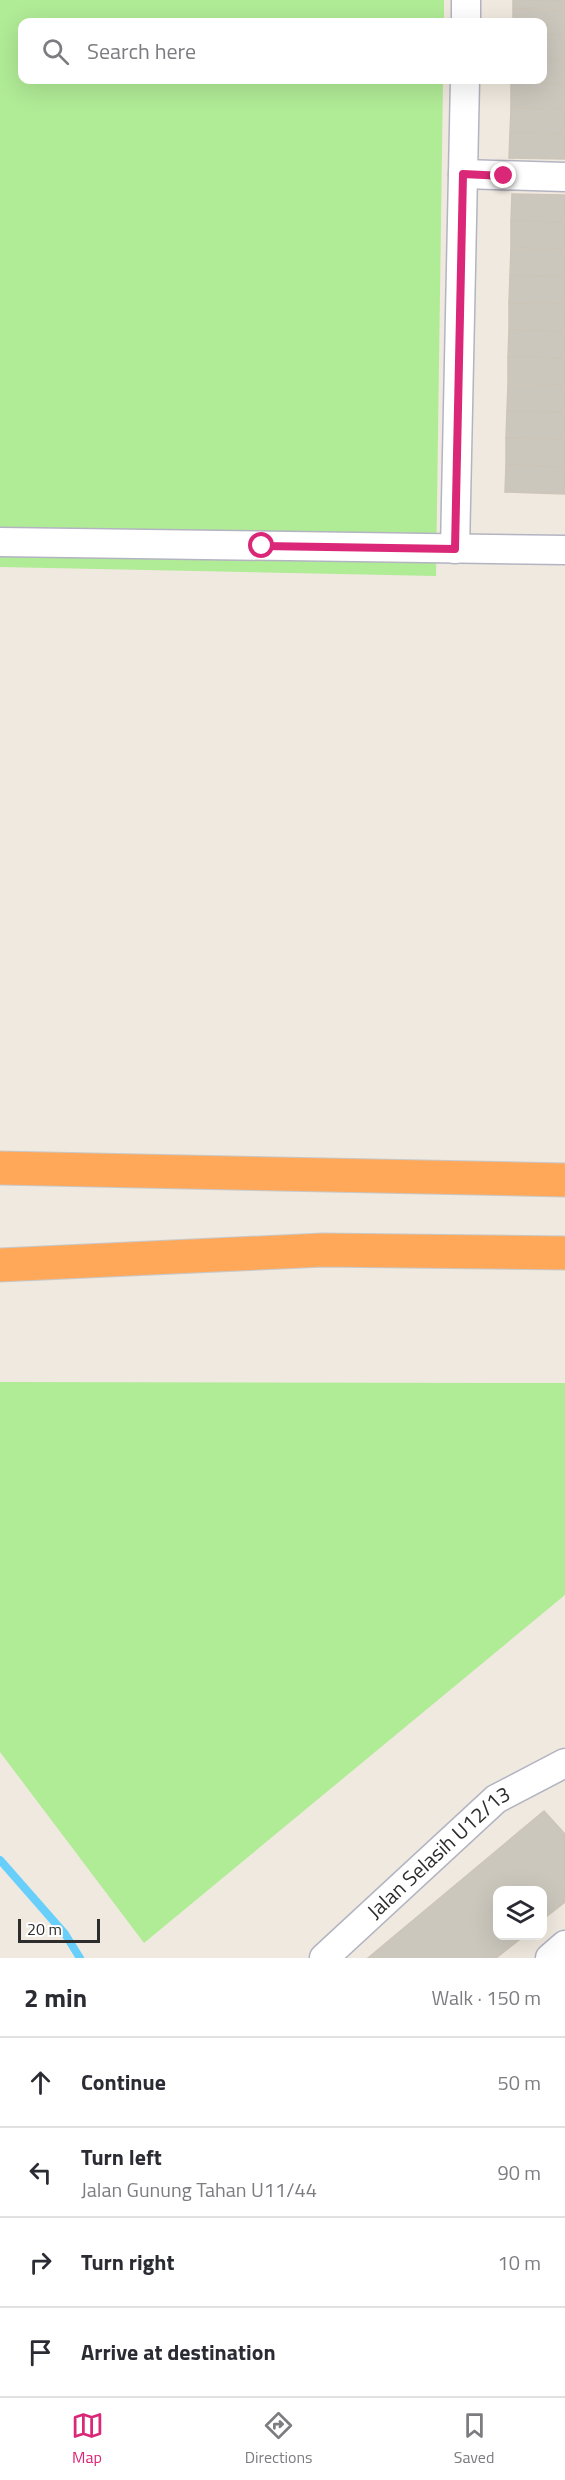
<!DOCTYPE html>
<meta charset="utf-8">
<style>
:root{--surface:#fff;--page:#f2f2f3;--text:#2b2b33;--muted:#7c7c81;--line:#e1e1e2;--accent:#db2777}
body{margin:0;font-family:"Titillium Web",sans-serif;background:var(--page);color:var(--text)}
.controls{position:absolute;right:18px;bottom:18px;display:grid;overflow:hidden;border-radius:12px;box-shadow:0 6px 24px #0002}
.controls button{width:54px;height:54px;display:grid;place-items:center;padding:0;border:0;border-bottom:2px solid var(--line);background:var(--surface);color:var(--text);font:30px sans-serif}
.scale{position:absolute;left:18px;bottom:15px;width:82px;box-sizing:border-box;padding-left:6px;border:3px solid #2d2d2d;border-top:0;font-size:16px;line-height:21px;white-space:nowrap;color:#2d2d2d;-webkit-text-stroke:4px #fff;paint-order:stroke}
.stop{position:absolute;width:18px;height:18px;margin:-14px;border:4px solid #db2777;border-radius:50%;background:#fff}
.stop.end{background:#db2777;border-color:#fff;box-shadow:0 2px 6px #0008}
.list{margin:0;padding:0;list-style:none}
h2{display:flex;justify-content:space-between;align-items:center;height:78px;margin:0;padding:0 24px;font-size:26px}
h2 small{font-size:20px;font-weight:400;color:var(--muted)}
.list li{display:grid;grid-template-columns:39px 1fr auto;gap:18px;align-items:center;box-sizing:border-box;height:90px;padding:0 24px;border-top:2px solid var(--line)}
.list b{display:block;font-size:22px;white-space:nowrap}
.list p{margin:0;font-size:20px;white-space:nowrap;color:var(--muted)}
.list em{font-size:20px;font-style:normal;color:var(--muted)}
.icon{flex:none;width:33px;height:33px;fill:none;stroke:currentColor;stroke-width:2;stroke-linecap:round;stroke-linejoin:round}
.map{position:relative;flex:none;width:565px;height:1958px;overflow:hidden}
.search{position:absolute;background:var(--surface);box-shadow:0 6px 24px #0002;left:18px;right:18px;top:18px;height:66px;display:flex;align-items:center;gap:15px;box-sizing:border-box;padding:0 21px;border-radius:12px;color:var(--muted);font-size:22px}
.sheet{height:438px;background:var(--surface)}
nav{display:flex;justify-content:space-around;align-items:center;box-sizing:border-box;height:84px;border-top:2px solid var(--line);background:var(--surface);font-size:16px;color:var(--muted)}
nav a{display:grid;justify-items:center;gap:3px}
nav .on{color:var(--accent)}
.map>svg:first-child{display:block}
</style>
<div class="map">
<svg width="565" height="1958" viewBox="0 0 565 1958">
<rect width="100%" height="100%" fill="#f0e9df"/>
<!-- green -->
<g fill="#b0eb96">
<polygon points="0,0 444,0 444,22 22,22 22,80 443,80 436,576 0,567"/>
<polygon points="0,1382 565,1383 565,1595 144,1943 0,1752"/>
</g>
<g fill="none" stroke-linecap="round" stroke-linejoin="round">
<!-- stream -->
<polyline stroke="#68cffb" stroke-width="8" points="0,1860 65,1934 80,1958"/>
</g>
<!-- building -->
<g fill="#cbc7bd" stroke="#ccc5b8" stroke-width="1.5">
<polygon points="513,0 565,0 565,10 513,9"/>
<polygon points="513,9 565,10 565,35 542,34 542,22 513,22"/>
<polygon points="542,34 565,35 565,60 542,59"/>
<polygon points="542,59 565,60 565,84 511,83 511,80 542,80"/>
<polygon points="511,83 565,84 565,109 511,108"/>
<polygon points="511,108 565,109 565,134 510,133"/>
<polygon points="510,133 565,134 565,159 509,158"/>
<polygon points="512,194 565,195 565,222 511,221"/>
<polygon points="511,221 565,222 565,249 511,248"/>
<polygon points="511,248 565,249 565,277 510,275"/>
<polygon points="510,275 565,277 565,304 509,303"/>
<polygon points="509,303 565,304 565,331 509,330"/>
<polygon points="509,330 565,331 565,358 508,357"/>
<polygon points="508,357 565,358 565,385 508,384"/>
<polygon points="508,384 565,385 565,412 507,411"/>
<polygon points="507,411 565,412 565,439 506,438"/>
<polygon points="506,438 565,439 565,467 506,465"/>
<polygon points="506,465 565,467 565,494 505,492"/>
<polygon points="544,1811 565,1834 565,1902 542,1920 542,1890 498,1890 498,1936 524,1936 496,1958 368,1958"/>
</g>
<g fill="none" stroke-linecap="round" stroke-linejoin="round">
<!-- minor casing -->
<g stroke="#b3b4c2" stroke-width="31">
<g id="minor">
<polyline points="466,22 466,0"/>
<polyline points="463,174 565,177"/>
<polyline points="0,542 565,550"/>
<polyline points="455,549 465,80"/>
<path id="s1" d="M 324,1958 L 496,1799 L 565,1763"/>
<polyline points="550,1958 565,1945"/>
</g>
</g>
<!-- highway casing -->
<g stroke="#c8c8c8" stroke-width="35">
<g id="highway">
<polyline points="0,1168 565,1180"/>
<polyline points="0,1265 323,1250 565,1253"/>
</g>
</g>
<!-- minor -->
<use href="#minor" stroke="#fff" stroke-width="28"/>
<!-- highway -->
<use href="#highway" stroke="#ffa85a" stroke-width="33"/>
</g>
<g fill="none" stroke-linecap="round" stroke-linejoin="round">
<!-- route -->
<polyline stroke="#db2777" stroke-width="8" points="262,546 455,549 463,174 504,176"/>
</g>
<g text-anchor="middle" stroke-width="6" stroke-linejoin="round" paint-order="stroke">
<!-- street labels -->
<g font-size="21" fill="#2d2d2d" stroke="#fff">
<text dy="7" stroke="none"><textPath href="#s1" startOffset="156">Jalan Selasih U12/13</textPath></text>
</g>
</g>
</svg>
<div class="controls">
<button><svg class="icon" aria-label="layers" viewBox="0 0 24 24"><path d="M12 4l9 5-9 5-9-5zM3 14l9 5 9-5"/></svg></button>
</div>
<div class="scale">20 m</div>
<div class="stop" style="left:262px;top:546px"></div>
<div class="stop end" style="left:504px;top:176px"></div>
<div class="search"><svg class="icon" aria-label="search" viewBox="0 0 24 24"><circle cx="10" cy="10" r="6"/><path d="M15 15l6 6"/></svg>Search here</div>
</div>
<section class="sheet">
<h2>2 min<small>Walk · 150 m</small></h2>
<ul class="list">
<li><svg class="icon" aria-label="ahead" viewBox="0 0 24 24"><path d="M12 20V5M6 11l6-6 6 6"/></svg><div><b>Continue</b></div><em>50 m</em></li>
<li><svg class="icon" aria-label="left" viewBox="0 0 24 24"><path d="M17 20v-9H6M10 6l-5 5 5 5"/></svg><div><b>Turn left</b><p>Jalan Gunung Tahan U11/44</p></div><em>90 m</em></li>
<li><svg class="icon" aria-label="right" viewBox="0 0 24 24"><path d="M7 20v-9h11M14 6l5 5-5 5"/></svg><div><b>Turn right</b></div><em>10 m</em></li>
<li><svg class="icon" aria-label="arrive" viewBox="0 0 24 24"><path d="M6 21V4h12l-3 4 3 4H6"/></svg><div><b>Arrive at destination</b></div></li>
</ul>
</section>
<nav>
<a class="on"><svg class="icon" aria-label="map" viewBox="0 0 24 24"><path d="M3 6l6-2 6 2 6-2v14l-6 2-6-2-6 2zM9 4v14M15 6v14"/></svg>Map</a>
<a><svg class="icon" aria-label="directions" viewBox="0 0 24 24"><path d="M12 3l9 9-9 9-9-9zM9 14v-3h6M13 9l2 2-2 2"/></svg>Directions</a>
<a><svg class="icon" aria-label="saved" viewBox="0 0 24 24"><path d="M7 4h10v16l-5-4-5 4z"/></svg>Saved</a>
</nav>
